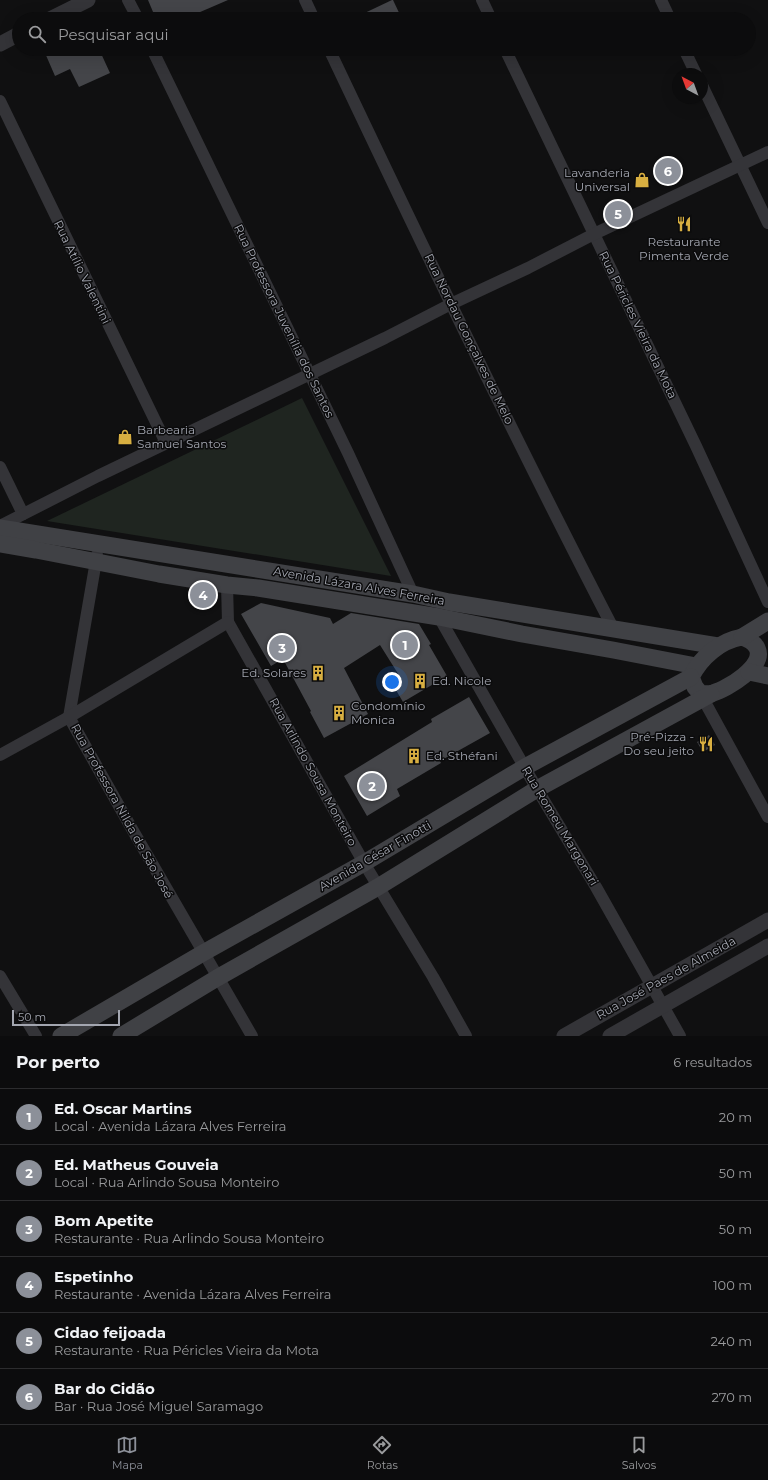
<!DOCTYPE html>
<html lang="pt">
<meta charset="utf-8">
<style>
:root{--surface:#0c0c0d;--page:#1a1a1b;--text:#f1f3f6;--muted:#9a9b9d;--line:#2c2c2e;--accent:#8c9099}
body{margin:0;font-family:Montserrat,sans-serif;background:var(--page);color:var(--text)}
.compass{position:absolute;left:672px;top:68px;width:36px;height:36px;border-radius:50%;background:var(--surface);box-shadow:0 4px 16px #0002;rotate:319deg}
.scale{position:absolute;left:12px;bottom:10px;width:108px;box-sizing:border-box;padding-left:4px;border:2px solid #a3a6b0;border-top:0;font-size:11px;line-height:14px;white-space:nowrap;color:#a3a6b0;-webkit-text-stroke:3px #0b0b0c;paint-order:stroke}
.you{position:absolute;left:392px;top:682px;width:14px;height:14px;margin:-10px;border:3px solid #fff;border-radius:50%;background:#1a73e8;box-shadow:0 0 0 6px #1a73e833}
.badge{display:grid;place-items:center;width:26px;height:26px;border-radius:50%;background:var(--accent);color:#fff;font-size:13px;font-weight:700}
.pin{position:absolute;translate:-50% -50%;border:2px solid #fff;box-shadow:0 1px 4px #0006}
.list{margin:0;padding:0;list-style:none}
h2{display:flex;justify-content:space-between;align-items:center;height:52px;margin:0;padding:0 16px;font-size:17px}
h2 small{font-size:13px;font-weight:400;color:var(--muted)}
.list li{display:grid;grid-template-columns:26px 1fr auto;gap:12px;align-items:center;box-sizing:border-box;height:56px;padding:0 16px;border-top:1px solid var(--line)}
.list b{display:block;font-size:15px;white-space:nowrap}
.list p{margin:0;font-size:13px;white-space:nowrap;color:var(--muted)}
.list em{font-size:13px;font-style:normal;color:var(--muted)}
.icon{flex:none;width:22px;height:22px;fill:none;stroke:currentColor;stroke-width:2;stroke-linecap:round;stroke-linejoin:round}
.map{position:relative;flex:none;width:768px;height:1036px;overflow:hidden}
.search{position:absolute;background:var(--surface);box-shadow:0 4px 16px #0002;left:12px;right:12px;top:12px;height:44px;display:flex;align-items:center;gap:10px;box-sizing:border-box;padding:0 14px;border-radius:22px;color:var(--muted);font-size:15px}
.sheet{height:388px;background:var(--surface)}
nav{display:flex;justify-content:space-around;align-items:center;box-sizing:border-box;height:56px;border-top:1px solid var(--line);background:var(--surface);font-size:11px;color:var(--muted)}
nav a{display:grid;justify-items:center;gap:2px}
nav .on{color:var(--accent)}
.map>svg:first-child{display:block}
</style>
<div class="map">
<svg width="768" height="1036" viewBox="0 0 768 1036">
<rect width="100%" height="100%" fill="#101011"/>
<!-- green -->
<polygon fill="#1f2520" points="302,398 391,576 47,521"/>
<!-- building -->
<g fill="#444549">
<polygon points="148,0 228,0 184,19 156,19"/>
<polygon points="393,0 402,19 352,19 392,0"/>
<polygon points="55,49 99,49 110,73 79,87 70,69 55,76 45,53"/>
<polygon points="261,603 330,618 333,624 351,613 419,624 431,644 429,645 447,676 403,702 393,685 402,680 380,645 344,668 368,714 324,738 310,712 311,711 283,659 271,666 241,614"/>
<polygon points="469,697 490,733 440,761 441,763 397,789 400,796 367,816 344,776 432,722 431,719"/>
<polygon points="709,735 715,745 703,752 697,742"/>
</g>
<g fill="none" stroke-linecap="round" stroke-linejoin="round">
<!-- minor -->
<g stroke="#343438" stroke-width="12">
<polyline points="128,0 138,19"/>
<polyline points="305,0 314,19"/>
<polyline points="482,0 491,19"/>
<polyline points="661,0 670,19"/>
<polyline points="152,49 348,453 413,594"/>
<path d="M 329,49 C 421,243 514,437 613,628"/>
<polyline points="505,49 696,446 768,602"/>
<polyline points="684,49 696,74"/>
<polyline points="702,85 768,223"/>
<polyline points="0,101 166,443"/>
<polyline points="0,467 23,514"/>
<polyline points="0,526 98,476 385,338 451,304 528,268 594,234 768,152"/>
<polyline points="97,555 69,717 132,829 252,1036"/>
<polyline points="227,585 228,622 364,863 433,977 466,1036"/>
<polyline points="439,617 537,789 596,887 680,1036"/>
<polyline points="700,693 768,817"/>
<polyline points="0,755 69,717 228,622"/>
<polyline points="0,976 36,1036"/>
</g>
<!-- tertiary -->
<g stroke="#343438" stroke-width="15">
<polyline points="50,19 88,0"/>
<polyline points="0,44 19,34"/>
<polyline points="564,1036 768,920"/>
<polyline points="610,1036 768,946"/>
</g>
<!-- secondary -->
<g stroke="#404145" stroke-width="17">
<polyline points="0,528 413,594 449,602 718,646"/>
<polyline points="0,544 36,550 159,574 227,585 258,588 439,617 522,634 613,650 696,666"/>
<path d="M 742,637 C 748,639 754,642 757,648 C 766,666 727,689 713,693 C 709,694 704,694 700,693 L 695,687 L 691,677 C 701,657 720,641 742,637 Z"/>
<polyline points="742,637 768,621"/>
<polyline points="749,672 768,676"/>
<polyline points="61,1036 203,953 364,863 525,767 691,677"/>
<polyline points="121,1036 217,978 378,887 537,789 711,694"/>
</g>
</g>
<!-- icons -->
<defs>
<g id="shop-bare" transform="scale(1.2)"><path d="M-5-2.5h2.3a2.7 3.5 0 0 1 5.4 0H5L5.5 6h-11ZM-1.5-2.5h3a1.5 2.3 0 0 0-3 0Z" fill="#d8af41" stroke="#0b0b0c" stroke-width="2.5" paint-order="stroke"/></g>
<g id="restaurant-bare" transform="scale(1.2)"><path d="M-5-6h1v4h1v-4h1v4h1v-4h1v5L-1.5 .5V6h-2V.5L-5-1ZM5-6V6H3V1.5H1.5Q1.5-4 5-6Z" fill="#d8af41" stroke="#0b0b0c" stroke-width="2.5" paint-order="stroke"/></g>
<g id="building-bare" transform="scale(1.2)"><path d="M-4-6H4V6H1V3H-1V6H-4ZM-2.5-4.3h1.7v1.8h-1.7ZM.8-4.3h1.7v1.8H.8ZM-2.5-1h1.7V.8h-1.7ZM.8-1h1.7V.8H.8Z" fill="#d8af41" stroke="#0b0b0c" stroke-width="2.5" paint-order="stroke"/></g>
</defs>
<g fill-rule="evenodd">
<use href="#shop-bare" x="642" y="180"/>
<use href="#restaurant-bare" x="684" y="224"/>
<use href="#shop-bare" x="125" y="437"/>
<use href="#building-bare" x="318" y="673"/>
<use href="#building-bare" x="420" y="681"/>
<use href="#building-bare" x="339" y="713"/>
<use href="#restaurant-bare" x="706" y="744"/>
<use href="#building-bare" x="414" y="756"/>
</g>
<g text-anchor="middle" stroke-width="3" stroke-linejoin="round" paint-order="stroke">
<!-- poi labels -->
<g font-size="12" fill="#a3a6b0" stroke="#0b0b0c" text-anchor="start">
<text x="630" y="177" text-anchor="end">Lavanderia<tspan x="630" dy="14">Universal</tspan></text>
<text x="684" y="246" text-anchor="middle">Restaurante<tspan x="684" dy="14">Pimenta Verde</tspan></text>
<text x="137" y="434">Barbearia<tspan x="137" dy="14">Samuel Santos</tspan></text>
<text x="306" y="677" text-anchor="end">Ed. Solares</text>
<text x="432" y="685">Ed. Nicole</text>
<text x="351" y="710">Condomínio<tspan x="351" dy="14">Monica</tspan></text>
<text x="694" y="741" text-anchor="end">Pré-Pizza -<tspan x="694" dy="14">Do seu jeito</tspan></text>
<text x="426" y="760">Ed. Sthéfani</text>
</g>
<!-- street labels -->
<g font-size="12" fill="#a3a6b0" stroke="#0b0b0c">
<text transform="translate(82 272) rotate(64)" y="4">Rua Atílio Valentini</text>
<text transform="translate(284 321) rotate(64)" y="4">Rua Professora Juvenília dos Santos</text>
<text transform="translate(638 325) rotate(64)" y="4">Rua Péricles Vieira da Mota</text>
<text transform="translate(469 339) rotate(64)" y="4">Rua Nordau Gonçalves de Melo</text>
<text transform="translate(359 586) rotate(10)" y="4">Avenida Lázara Alves Ferreira</text>
<text transform="translate(313 772) rotate(61)" y="4">Rua Arlindo Sousa Monteiro</text>
<text transform="translate(122 811) rotate(61)" y="4">Rua Professora Nilda de São José</text>
<text transform="translate(560 826) rotate(59)" y="4">Rua Romeu Margonari</text>
<text transform="translate(375 856) rotate(-30)" y="4">Avenida César Finotti</text>
<text transform="translate(666 978) rotate(-29)" y="4">Rua José Paes de Almeida</text>
</g>
</g>
</svg>
<svg class="compass" viewBox="-18 -18 36 36"><path d="M0-13l5 13h-10z" fill="#e53935"/><path d="M0 13l5-13h-10z" fill="#9a9b9d"/></svg>
<div class="scale">50 m</div>
<div class="you"></div>
<div class="pin badge" style="left:405px;top:645px">1</div>
<div class="pin badge" style="left:372px;top:786px">2</div>
<div class="pin badge" style="left:282px;top:648px">3</div>
<div class="pin badge" style="left:203px;top:595px">4</div>
<div class="pin badge" style="left:618px;top:214px">5</div>
<div class="pin badge" style="left:668px;top:171px">6</div>
<div class="search"><svg class="icon" aria-label="search" viewBox="0 0 24 24"><circle cx="10" cy="10" r="6"/><path d="M15 15l6 6"/></svg>Pesquisar aqui</div>
</div>
<section class="sheet">
<h2>Por perto<small>6 resultados</small></h2>
<ul class="list">
<li><span class="badge">1</span><div><b>Ed. Oscar Martins</b><p>Local · Avenida Lázara Alves Ferreira</p></div><em>20 m</em></li>
<li><span class="badge">2</span><div><b>Ed. Matheus Gouveia</b><p>Local · Rua Arlindo Sousa Monteiro</p></div><em>50 m</em></li>
<li><span class="badge">3</span><div><b>Bom Apetite</b><p>Restaurante · Rua Arlindo Sousa Monteiro</p></div><em>50 m</em></li>
<li><span class="badge">4</span><div><b>Espetinho</b><p>Restaurante · Avenida Lázara Alves Ferreira</p></div><em>100 m</em></li>
<li><span class="badge">5</span><div><b>Cidao feijoada</b><p>Restaurante · Rua Péricles Vieira da Mota</p></div><em>240 m</em></li>
<li><span class="badge">6</span><div><b>Bar do Cidão</b><p>Bar · Rua José Miguel Saramago</p></div><em>270 m</em></li>
</ul>
</section>
<nav>
<a class="on"><svg class="icon" aria-label="map" viewBox="0 0 24 24"><path d="M3 6l6-2 6 2 6-2v14l-6 2-6-2-6 2zM9 4v14M15 6v14"/></svg>Mapa</a>
<a><svg class="icon" aria-label="directions" viewBox="0 0 24 24"><path d="M12 3l9 9-9 9-9-9zM9 14v-3h6M13 9l2 2-2 2"/></svg>Rotas</a>
<a><svg class="icon" aria-label="saved" viewBox="0 0 24 24"><path d="M7 4h10v16l-5-4-5 4z"/></svg>Salvos</a>
</nav>
